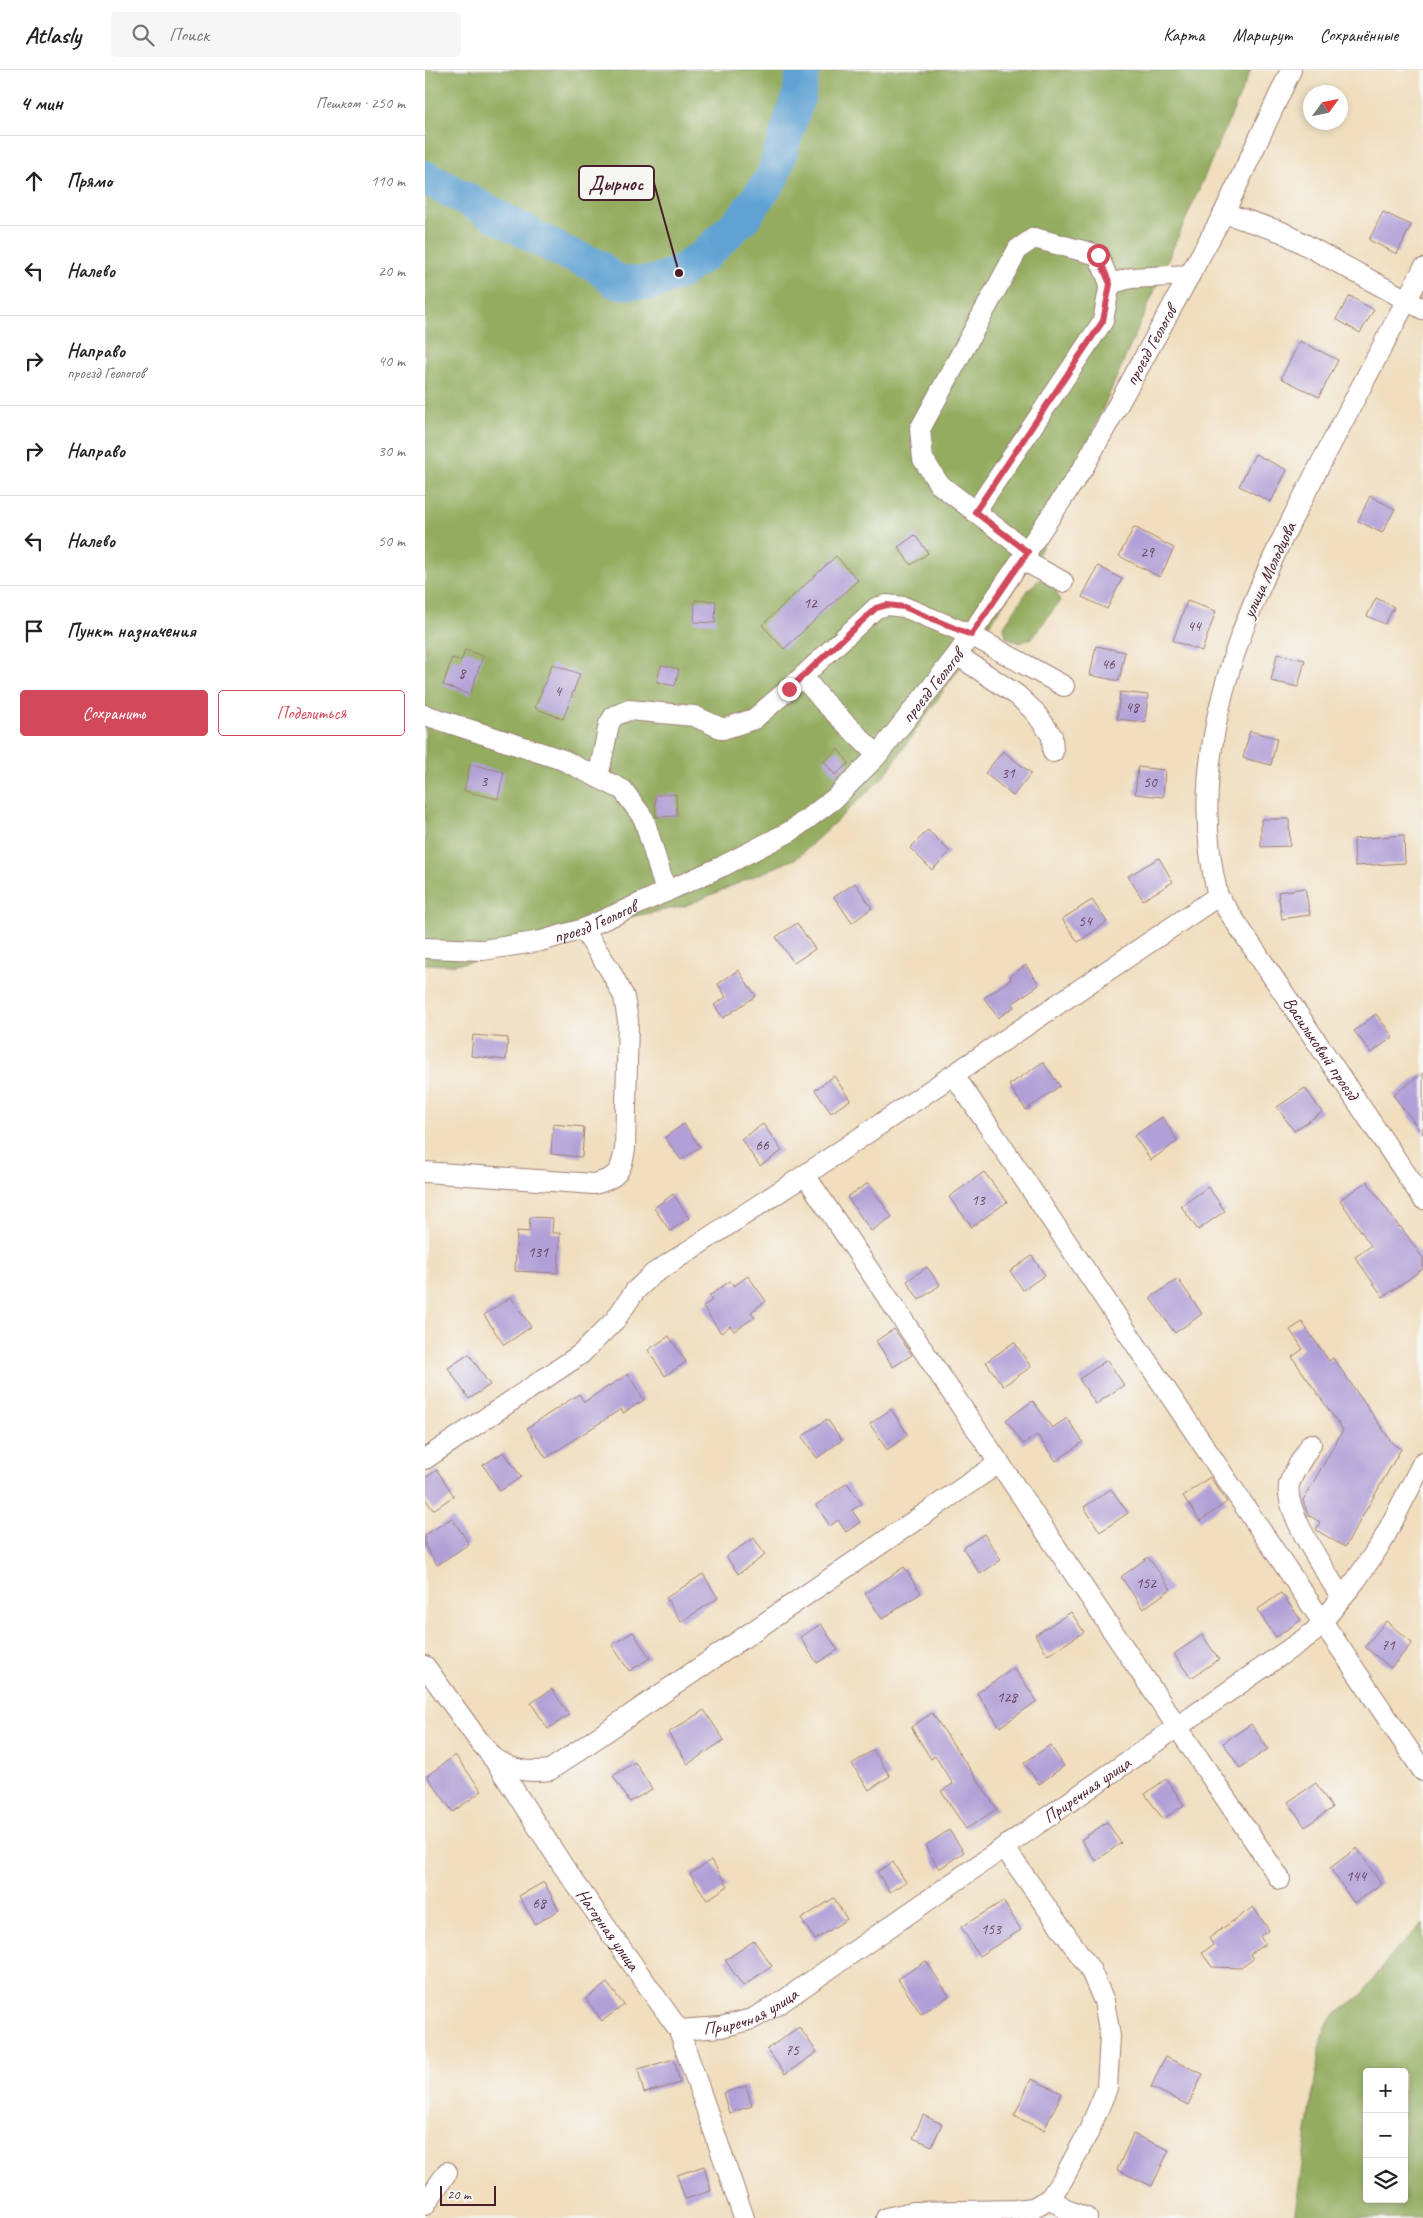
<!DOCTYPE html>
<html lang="ru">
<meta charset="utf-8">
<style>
:root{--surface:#fff;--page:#f6f6f6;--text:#222;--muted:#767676;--line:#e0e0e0;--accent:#d1495b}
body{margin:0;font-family:Caveat,sans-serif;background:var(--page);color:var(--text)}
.controls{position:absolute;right:15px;bottom:15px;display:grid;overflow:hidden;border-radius:5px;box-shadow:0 2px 8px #0003}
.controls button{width:45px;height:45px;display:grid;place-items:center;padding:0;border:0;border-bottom:1px solid var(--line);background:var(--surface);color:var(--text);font:25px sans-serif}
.compass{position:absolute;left:878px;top:15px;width:45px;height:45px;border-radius:50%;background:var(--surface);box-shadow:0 2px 8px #0003;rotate:57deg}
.scale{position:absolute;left:15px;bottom:12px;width:56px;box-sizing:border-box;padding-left:5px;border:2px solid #4a1f2b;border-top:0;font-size:14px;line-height:18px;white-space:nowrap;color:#4a1f2b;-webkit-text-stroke:4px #f6f6f2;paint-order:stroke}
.stop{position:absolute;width:15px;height:15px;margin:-11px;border:4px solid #d1495b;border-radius:50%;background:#fff}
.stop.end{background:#d1495b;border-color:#fff;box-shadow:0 1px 5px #0008}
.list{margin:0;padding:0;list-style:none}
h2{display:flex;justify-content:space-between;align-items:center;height:65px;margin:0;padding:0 20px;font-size:21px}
h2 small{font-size:16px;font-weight:400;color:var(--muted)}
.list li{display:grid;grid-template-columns:32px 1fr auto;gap:15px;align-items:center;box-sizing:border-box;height:90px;padding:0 20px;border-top:1px solid var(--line)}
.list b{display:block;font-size:19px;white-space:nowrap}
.list p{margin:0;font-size:16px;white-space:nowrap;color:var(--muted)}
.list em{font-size:16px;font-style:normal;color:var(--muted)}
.actions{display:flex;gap:10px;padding:15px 20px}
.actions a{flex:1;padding:11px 0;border:1px solid var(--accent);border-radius:5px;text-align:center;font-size:18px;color:var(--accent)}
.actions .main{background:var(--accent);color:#fff}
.icon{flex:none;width:28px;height:28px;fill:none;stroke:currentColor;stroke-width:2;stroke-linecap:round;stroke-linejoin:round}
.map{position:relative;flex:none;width:998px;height:2148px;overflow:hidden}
header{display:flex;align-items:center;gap:30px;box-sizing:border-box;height:70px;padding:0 25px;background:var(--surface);border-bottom:1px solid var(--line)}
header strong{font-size:24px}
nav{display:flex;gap:28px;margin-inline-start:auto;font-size:18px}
.search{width:350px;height:45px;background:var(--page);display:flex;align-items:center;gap:12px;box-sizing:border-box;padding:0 18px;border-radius:5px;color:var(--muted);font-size:19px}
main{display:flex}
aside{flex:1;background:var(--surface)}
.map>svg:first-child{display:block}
</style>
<header>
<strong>Atlasly</strong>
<div class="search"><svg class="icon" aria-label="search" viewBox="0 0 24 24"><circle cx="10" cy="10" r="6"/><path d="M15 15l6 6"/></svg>Поиск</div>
<nav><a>Карта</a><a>Маршрут</a><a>Сохранённые</a></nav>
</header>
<main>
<aside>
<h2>4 мин<small>Пешком · 250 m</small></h2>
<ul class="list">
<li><svg class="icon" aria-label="ahead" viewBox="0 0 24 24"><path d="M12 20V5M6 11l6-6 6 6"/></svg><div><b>Прямо</b></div><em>110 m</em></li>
<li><svg class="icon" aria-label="left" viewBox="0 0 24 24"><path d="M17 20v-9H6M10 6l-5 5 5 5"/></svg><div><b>Налево</b></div><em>20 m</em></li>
<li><svg class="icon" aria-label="right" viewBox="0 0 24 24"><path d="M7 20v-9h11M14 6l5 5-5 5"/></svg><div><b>Направо</b><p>проезд Геологов</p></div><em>40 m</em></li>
<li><svg class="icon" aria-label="right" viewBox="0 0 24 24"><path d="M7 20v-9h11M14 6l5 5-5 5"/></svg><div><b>Направо</b></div><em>30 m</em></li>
<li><svg class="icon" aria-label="left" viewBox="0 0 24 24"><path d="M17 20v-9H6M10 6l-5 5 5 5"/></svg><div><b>Налево</b></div><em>50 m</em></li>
<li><svg class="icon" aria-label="arrive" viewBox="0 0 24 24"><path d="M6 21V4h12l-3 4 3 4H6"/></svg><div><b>Пункт назначения</b></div></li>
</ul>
<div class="actions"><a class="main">Сохранить</a><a>Поделиться</a></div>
</aside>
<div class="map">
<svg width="998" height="2148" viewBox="0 0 998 2148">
<rect width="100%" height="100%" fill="#f6f6f2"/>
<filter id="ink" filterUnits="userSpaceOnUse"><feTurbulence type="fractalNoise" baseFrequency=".02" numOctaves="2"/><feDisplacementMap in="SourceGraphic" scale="10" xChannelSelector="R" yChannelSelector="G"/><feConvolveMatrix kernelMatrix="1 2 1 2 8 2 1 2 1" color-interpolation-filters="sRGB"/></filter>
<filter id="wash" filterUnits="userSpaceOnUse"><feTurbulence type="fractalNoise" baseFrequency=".0096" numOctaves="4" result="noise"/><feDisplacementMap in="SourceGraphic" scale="20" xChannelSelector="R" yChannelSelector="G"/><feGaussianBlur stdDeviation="1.12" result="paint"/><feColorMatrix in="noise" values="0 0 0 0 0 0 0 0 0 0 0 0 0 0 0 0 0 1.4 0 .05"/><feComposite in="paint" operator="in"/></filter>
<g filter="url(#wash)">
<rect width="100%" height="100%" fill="#f0debe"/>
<!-- forest -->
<g fill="#93ac5e" stroke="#6e6644" fill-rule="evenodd">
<polygon points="0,0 826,0 616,480 459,706 372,788 260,836 210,846 120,881 24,895 0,894"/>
<polygon points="615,509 630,517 635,531 607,568 595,573 581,567 579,556 604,519"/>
<path d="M 998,1853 L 998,2148 L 869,2148 L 894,1983 L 900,1958 L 907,1947 L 939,1923 L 965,1886 ZM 942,2002 L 979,2002 L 979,2129 L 942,2129 Z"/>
</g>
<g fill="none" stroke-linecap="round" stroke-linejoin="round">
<!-- river -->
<polyline stroke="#5fa2d3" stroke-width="34" points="0,107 138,182 171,195 191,212 226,213 254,203 282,183 319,147 347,108 374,25 378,0"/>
</g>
<g id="blocks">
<!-- building -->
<g fill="#b1a0d7">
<polygon points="958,142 986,155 972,184 944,170"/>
<polygon points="925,226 949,240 935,263 911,249"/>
<polygon points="875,271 913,290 894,327 856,308"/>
<polygon points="830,384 862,400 846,432 814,416"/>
<polygon points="945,426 970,439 957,463 933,451"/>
<polygon points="709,457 749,478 735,507 694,486"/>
<polygon points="490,465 503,483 486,495 473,477"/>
<polygon points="411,486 433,510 359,579 337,555"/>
<polygon points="673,496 697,509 682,539 657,527"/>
<polygon points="951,528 969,537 960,554 942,546"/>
<polygon points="270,530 291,531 290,553 269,552"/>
<polygon points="762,531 791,541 777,581 748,571"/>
<polygon points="671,576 700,582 694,611 665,605"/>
<polygon points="40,580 58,586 45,625 18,615 27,588 36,591"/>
<polygon points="852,584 880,590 873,617 846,611"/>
<polygon points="127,594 155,604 138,649 110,638"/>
<polygon points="236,595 254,599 250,616 232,612"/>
<polygon points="695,622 723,625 720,652 692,649"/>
<polygon points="825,661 852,668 846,695 818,688"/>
<polygon points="413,679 424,693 410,705 399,691"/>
<polygon points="578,681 606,703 588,726 560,703"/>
<polygon points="45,694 79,702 73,729 39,721"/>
<polygon points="713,697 740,700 738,727 710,724"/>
<polygon points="251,724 252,746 231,747 230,725"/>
<polygon points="836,749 864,749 865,776 836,777"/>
<polygon points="503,760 525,782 507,800 485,778"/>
<polygon points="979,765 980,793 930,796 929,769"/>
<polygon points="734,788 748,812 718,830 703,806"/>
<polygon points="430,813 447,838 427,853 409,827"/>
<polygon points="880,818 885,845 857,849 853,822"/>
<polygon points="667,830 682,852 653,872 637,849"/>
<polygon points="372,853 390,879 369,893 351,867"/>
<polygon points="601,895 614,915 587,934 589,937 573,948 559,928 586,909 585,906"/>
<polygon points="313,900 331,926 298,948 289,935 301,927 293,914"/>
<polygon points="951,944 968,967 946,983 929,961"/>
<polygon points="48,965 83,968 81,990 46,986"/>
<polygon points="618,992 635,1016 601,1040 584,1015"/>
<polygon points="998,1003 998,1064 968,1025"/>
<polygon points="409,1006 425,1030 406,1043 390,1020"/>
<polygon points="880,1018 897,1042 869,1061 852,1037"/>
<polygon points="737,1047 753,1071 726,1090 709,1066"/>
<polygon points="128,1054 159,1057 157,1087 126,1084"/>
<polygon points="259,1054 275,1077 256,1090 240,1067"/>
<polygon points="338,1054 357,1081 335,1096 316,1069"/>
<polygon points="559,1102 582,1132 547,1157 524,1127"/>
<polygon points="942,1111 974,1157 975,1156 998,1188 998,1199 958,1227 930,1187 946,1176 915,1130"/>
<polygon points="443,1113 467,1147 446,1161 422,1127"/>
<polygon points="783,1117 800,1141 773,1160 756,1136"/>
<polygon points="248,1124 264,1148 245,1161 229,1138"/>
<polygon points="105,1147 128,1148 127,1163 135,1163 133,1203 90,1201 92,1161 104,1162"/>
<polygon points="607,1186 620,1205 598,1220 585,1201"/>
<polygon points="502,1197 515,1215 494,1230 482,1211"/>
<polygon points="323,1206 341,1231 326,1242 330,1247 309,1261 305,1256 296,1263 278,1237 287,1230 284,1226 305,1211 309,1216"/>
<polygon points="753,1209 777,1244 750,1263 725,1228"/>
<polygon points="86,1227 106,1257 79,1275 59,1245"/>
<polygon points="877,1252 904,1291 908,1288 968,1374 976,1379 920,1477 891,1460 895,1452 883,1445 878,1430 918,1360 867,1287 878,1279 865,1260"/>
<polygon points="469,1259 487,1285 468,1297 451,1271"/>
<polygon points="244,1266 261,1292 240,1306 223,1280"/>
<polygon points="589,1272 606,1297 578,1316 561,1292"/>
<polygon points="44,1284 65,1315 44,1329 23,1298"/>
<polygon points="682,1290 699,1315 671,1334 654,1309"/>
<polygon points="203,1304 219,1330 198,1343 196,1339 121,1388 102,1358 154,1324 159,1332"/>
<polygon points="608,1331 627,1358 642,1348 658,1372 631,1391 612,1365 598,1374 581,1350"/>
<polygon points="466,1339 483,1365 462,1380 445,1354"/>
<polygon points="402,1349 417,1370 392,1388 377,1367"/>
<polygon points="79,1382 96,1407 75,1421 58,1395"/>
<polygon points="12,1400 29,1426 8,1440 0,1428 0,1408"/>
<polygon points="785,1407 802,1432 775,1451 758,1426"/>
<polygon points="422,1413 437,1434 427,1440 435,1452 421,1462 413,1450 405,1456 391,1435"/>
<polygon points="686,1419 703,1443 675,1462 659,1437"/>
<polygon points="27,1448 44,1474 12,1495 0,1476 0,1465"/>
<polygon points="559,1464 576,1490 555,1504 538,1478"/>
<polygon points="329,1468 340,1485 313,1504 301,1486"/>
<polygon points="723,1487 746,1519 718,1539 696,1507"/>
<polygon points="479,1497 496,1523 457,1549 440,1523"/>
<polygon points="278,1504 293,1528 256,1552 241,1528"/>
<polygon points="856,1523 876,1550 851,1567 832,1540"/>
<polygon points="646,1542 659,1562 623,1585 610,1565"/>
<polygon points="961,1551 987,1573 966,1598 940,1577"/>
<polygon points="396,1554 413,1580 392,1593 375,1567"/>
<polygon points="208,1562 225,1588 204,1601 187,1575"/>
<polygon points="777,1565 794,1589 766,1608 749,1584"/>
<polygon points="589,1598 612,1631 575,1657 552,1623"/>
<polygon points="127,1619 144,1645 123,1659 106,1633"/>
<polygon points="279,1640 299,1670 263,1694 243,1663"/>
<polygon points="507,1643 572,1739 541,1759 516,1721 528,1714 510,1686 506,1689 486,1657"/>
<polygon points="826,1654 843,1679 815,1698 798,1673"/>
<polygon points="625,1675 639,1696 614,1714 599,1693"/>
<polygon points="448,1680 465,1706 444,1720 427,1694"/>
<polygon points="30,1685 57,1721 28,1742 2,1706"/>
<polygon points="210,1692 227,1719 205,1732 188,1706"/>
<polygon points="741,1709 759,1735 738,1749 720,1724"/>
<polygon points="891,1713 907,1738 880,1757 863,1732"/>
<polygon points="682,1752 696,1773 671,1791 656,1770"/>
<polygon points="524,1760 539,1782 514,1799 500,1776"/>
<polygon points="932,1778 956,1814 929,1833 905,1798"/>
<polygon points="286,1790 303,1816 282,1830 265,1804"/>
<polygon points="468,1792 481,1812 465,1822 452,1802"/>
<polygon points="119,1812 134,1840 110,1854 94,1826"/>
<polygon points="409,1828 422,1849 390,1870 376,1849"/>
<polygon points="578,1831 596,1860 554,1886 536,1857"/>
<polygon points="828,1837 844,1860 835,1866 840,1874 825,1884 828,1889 816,1898 787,1897 777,1883 788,1875 784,1868"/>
<polygon points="329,1871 347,1896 318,1916 300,1890"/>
<polygon points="501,1891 524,1926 496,1944 473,1909"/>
<polygon points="182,1913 199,1935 177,1951 161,1929"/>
<polygon points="374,1957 392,1982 360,2004 342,1979"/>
<polygon points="740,1987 778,2004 763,2035 726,2017"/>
<polygon points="249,1989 255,2013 219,2023 213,1999"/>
<polygon points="606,2009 637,2023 619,2060 589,2046"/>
<polygon points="321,2016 327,2036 304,2043 298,2023"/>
<polygon points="498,2045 517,2054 507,2076 488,2068"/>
<polygon points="708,2064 744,2080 727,2116 692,2100"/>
<polygon points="279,2096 286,2121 260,2129 252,2105"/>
</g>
</g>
</g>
<g filter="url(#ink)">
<use href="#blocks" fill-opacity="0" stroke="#9d7e74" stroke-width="1"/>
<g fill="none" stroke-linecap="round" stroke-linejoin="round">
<!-- minor casing -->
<g stroke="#9d7e74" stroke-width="22">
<g id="minor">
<polyline points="799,143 857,162 998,239"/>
<path id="s1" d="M 998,199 C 967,258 936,317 905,376 C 832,513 753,667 793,826 L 998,1129"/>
<polyline points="685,214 706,208 765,205"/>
<polyline points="550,442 678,251 685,214 673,185 609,168 593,179 495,359 498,389 514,414 603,482"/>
<polyline points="598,490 638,512"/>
<polyline points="532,585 592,625 610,642 627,666 628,682"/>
<polyline points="378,607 399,632 452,685"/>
<polyline points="0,645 138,690 198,720 219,749 241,822"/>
<polyline points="173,708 184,654 189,646 204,640 269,646 298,659 329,649 364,619 451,538 462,535 479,537 546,565 639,616"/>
<path id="s2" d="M 0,878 L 58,880 L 116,871 L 158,859 L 298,796 L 366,761 L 409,729 L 450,688 L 532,585 L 658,398 L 799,143 L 866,0"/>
<polyline points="529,1005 998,1701"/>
<path d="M 0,1102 L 169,1114 C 193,1108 196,1102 200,1079 L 203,951 L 199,927 L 185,900 L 158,859"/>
<polyline points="380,1105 855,1809"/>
<path d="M 886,1374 C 880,1385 867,1403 864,1415 C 859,1442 902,1503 916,1527"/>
<polyline points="0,1389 156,1284 190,1250 210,1221 228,1204 380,1105 793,826"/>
<path id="s3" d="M 0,1596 L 54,1671 L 67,1686 L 138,1796 L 254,1960 L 319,2148"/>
<path d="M 67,1687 C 87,1700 100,1703 125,1700 L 574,1393"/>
<path id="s4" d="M 254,1960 L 296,1957 L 327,1949 L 355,1933 L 889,1562 L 931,1510 L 957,1472 L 998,1392"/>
<polyline points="625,2128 642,2140 662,2148"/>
<polyline points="0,2135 22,2102"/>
<polyline points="461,2148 488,2142 590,2140 608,2138 625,2128 638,2109 663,2063 682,2018 685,1966 679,1931 665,1899 579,1777"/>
</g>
</g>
<!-- minor -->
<use href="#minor" stroke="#fff" stroke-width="20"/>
</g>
</g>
<g fill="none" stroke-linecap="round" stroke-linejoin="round" filter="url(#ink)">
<!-- route -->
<polyline stroke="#d1495b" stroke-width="6" points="364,619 451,538 462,535 479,537 546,565 603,482 550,442 678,251 685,214 673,185"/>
</g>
<g text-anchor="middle" stroke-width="4.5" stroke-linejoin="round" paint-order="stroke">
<!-- number labels -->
<g font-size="15" fill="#643f56">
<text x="722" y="487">29</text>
<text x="385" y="538">12</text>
<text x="769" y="561">44</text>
<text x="683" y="599">46</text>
<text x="37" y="608">8</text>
<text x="133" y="626">4</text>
<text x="707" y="642">48</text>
<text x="583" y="708">31</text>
<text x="59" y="716">3</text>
<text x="725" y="717">50</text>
<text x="660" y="856">54</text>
<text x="337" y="1080">66</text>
<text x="553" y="1135">13</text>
<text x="113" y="1187">131</text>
<text x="721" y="1518">152</text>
<text x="963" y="1580">71</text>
<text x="582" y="1632">128</text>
<text x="931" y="1811">144</text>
<text x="114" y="1838">68</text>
<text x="566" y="1864">153</text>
<text x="367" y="1985">75</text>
</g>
<!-- street labels -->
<g font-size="18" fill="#4a1f2b" stroke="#f6f6f2">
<text dy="6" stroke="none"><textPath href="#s2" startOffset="999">проезд Геологов</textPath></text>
<text transform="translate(844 500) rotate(-65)" y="6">улица Молодцова</text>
<text dy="6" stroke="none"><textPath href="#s2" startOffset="594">проезд Геологов</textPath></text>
<text dy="6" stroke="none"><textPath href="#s2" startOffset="174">проезд Геологов</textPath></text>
<text dy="6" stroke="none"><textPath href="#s1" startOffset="859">Васильковый проезд</textPath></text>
<text dy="6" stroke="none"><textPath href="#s4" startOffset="480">Приречная улица</textPath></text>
<text dy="6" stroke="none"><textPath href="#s3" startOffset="321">Нагорная улица</textPath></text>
<text dy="6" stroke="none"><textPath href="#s4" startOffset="75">Приречная улица</textPath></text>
</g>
</g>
<!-- callouts -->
<path fill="none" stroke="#4a1f2b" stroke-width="2" d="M254 203L229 113"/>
<circle fill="#4a1f2b" stroke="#f6f6f2" stroke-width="2" cx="254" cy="203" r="5"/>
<rect fill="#f6f6f2" stroke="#4a1f2b" stroke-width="2" x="154" y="96" width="75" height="34" rx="5"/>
<g font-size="19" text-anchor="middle" font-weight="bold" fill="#4a1f2b">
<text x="191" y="120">Дырнос</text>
</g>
</svg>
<div class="controls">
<button>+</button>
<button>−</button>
<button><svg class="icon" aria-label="layers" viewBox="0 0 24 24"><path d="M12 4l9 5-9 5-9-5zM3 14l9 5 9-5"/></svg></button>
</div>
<svg class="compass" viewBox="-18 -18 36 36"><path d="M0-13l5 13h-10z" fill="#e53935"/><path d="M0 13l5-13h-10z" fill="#767676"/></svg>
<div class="scale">20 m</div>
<div class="stop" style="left:673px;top:185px"></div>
<div class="stop end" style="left:364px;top:619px"></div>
</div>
</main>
